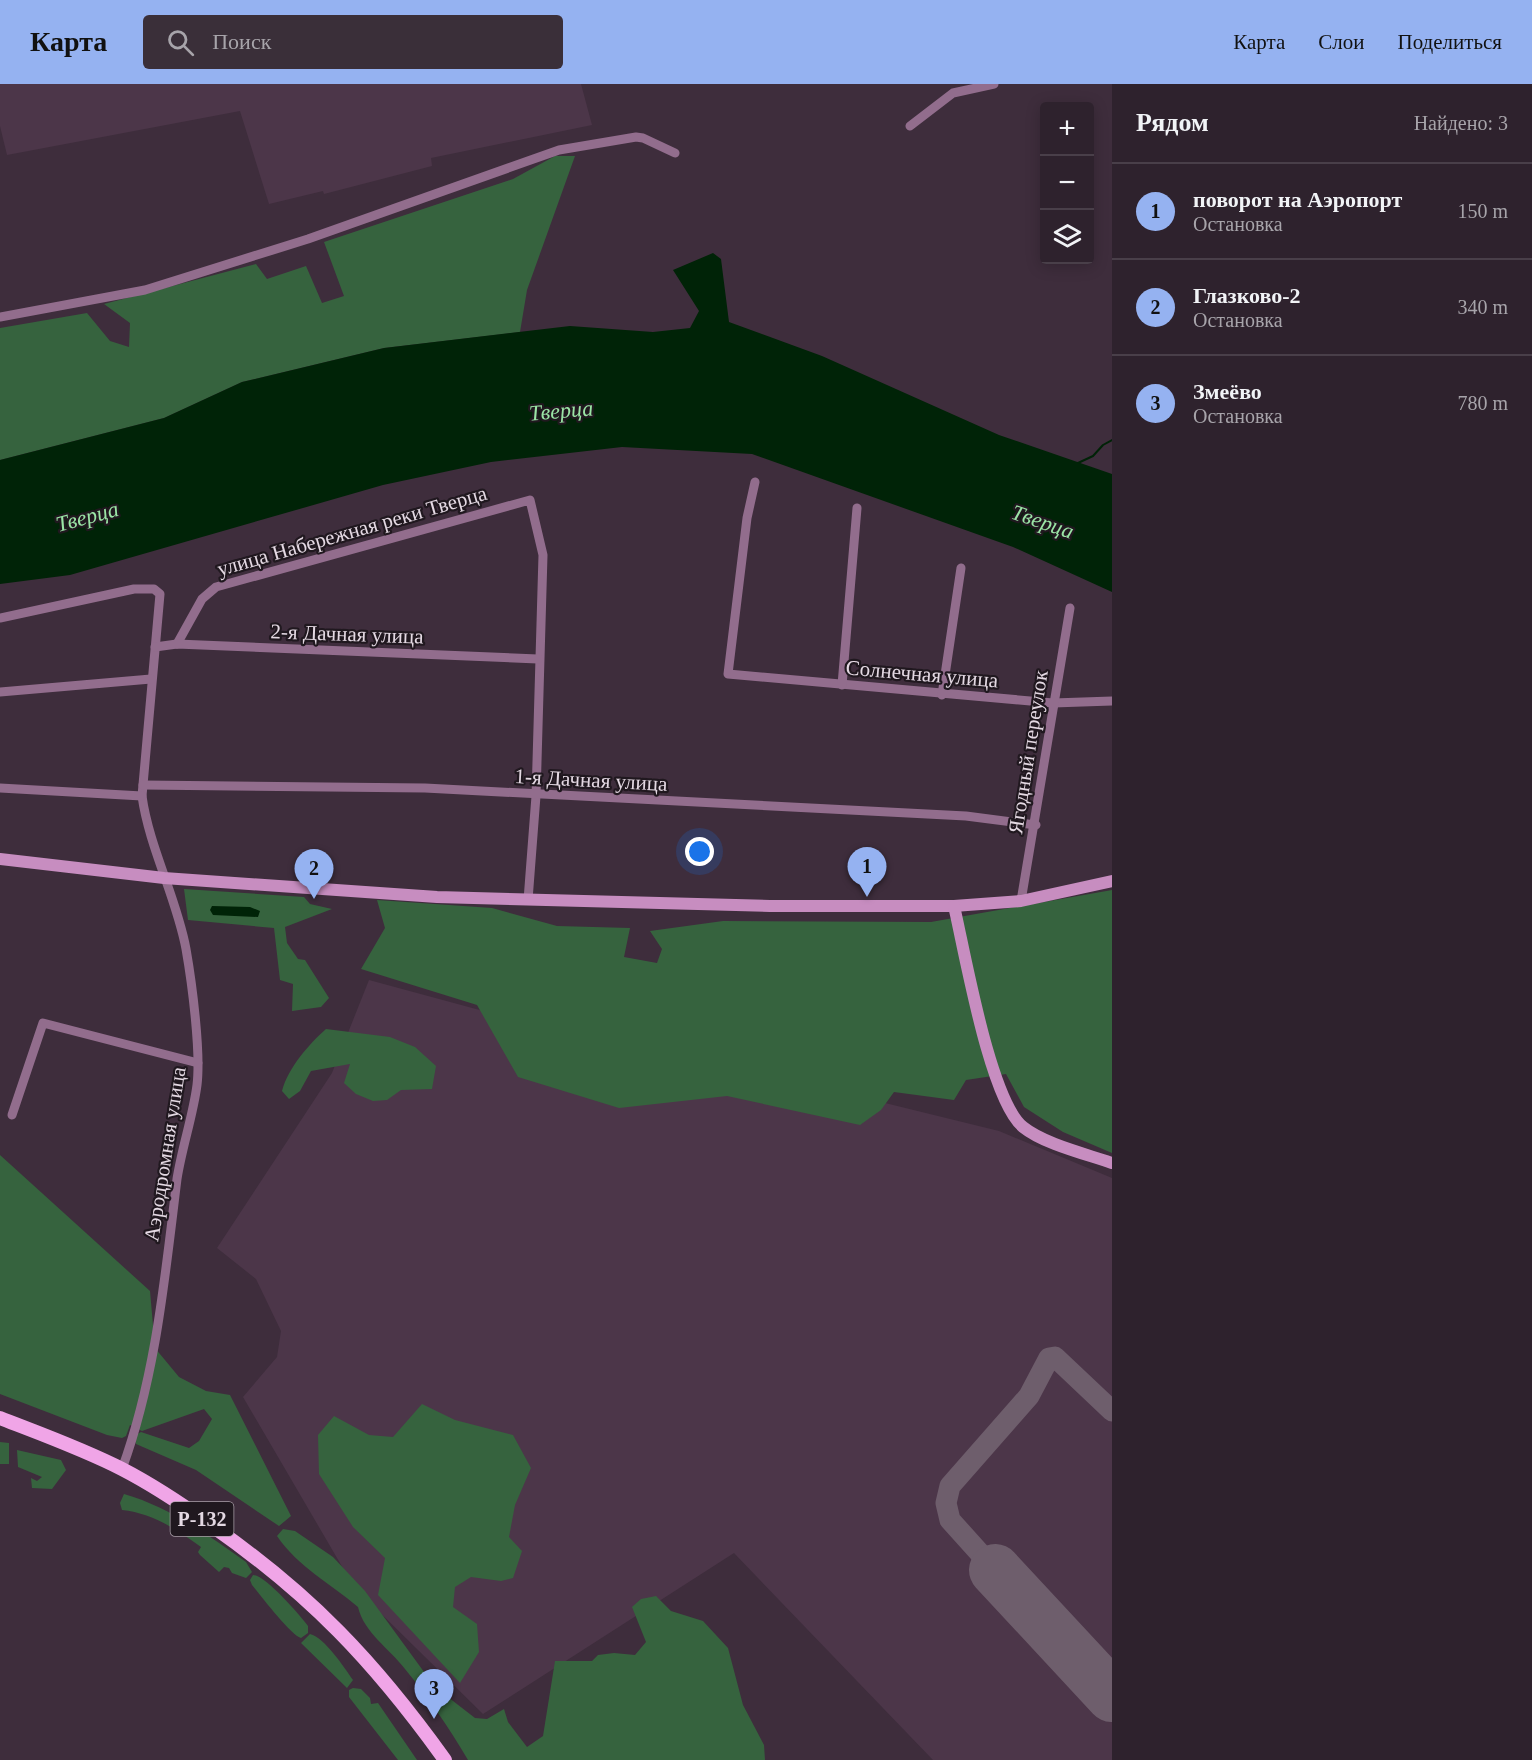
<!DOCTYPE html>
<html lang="ru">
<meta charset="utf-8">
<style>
:root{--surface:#2e222d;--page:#3a2f39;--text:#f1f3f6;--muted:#a7a4aa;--line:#493f49;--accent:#95b2f1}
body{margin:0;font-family:"Times New Roman",serif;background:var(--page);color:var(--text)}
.controls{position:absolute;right:18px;top:18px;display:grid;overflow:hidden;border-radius:6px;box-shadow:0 3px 15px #0003}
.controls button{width:54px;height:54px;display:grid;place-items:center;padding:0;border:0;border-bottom:2px solid var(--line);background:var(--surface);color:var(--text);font:30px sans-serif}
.you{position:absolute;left:700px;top:768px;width:21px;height:21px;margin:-15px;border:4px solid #fff;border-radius:50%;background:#1a73e8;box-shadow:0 0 0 9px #1a73e833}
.badge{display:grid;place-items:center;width:39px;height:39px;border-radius:50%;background:var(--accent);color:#111;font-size:20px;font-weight:700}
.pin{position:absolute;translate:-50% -50px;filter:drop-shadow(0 2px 3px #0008)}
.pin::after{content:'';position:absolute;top:32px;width:21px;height:18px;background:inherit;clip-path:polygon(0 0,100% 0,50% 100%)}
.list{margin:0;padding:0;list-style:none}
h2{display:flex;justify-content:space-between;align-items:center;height:78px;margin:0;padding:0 24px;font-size:26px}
h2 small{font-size:20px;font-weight:400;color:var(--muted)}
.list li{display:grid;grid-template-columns:39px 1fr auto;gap:18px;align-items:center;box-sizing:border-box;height:96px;padding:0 24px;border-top:2px solid var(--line)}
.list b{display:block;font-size:22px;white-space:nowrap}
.list p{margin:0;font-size:20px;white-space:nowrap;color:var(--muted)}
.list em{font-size:20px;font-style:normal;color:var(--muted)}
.icon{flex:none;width:33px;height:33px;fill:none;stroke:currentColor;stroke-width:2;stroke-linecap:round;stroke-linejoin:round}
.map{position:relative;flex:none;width:1112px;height:1676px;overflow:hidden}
header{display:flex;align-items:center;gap:36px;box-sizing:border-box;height:84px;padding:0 30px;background:var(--accent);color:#111}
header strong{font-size:28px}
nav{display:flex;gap:33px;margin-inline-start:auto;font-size:21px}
.search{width:420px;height:54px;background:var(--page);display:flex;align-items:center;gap:15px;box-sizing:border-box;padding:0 21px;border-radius:6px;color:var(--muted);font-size:22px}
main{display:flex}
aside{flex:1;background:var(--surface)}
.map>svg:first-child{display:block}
</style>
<header>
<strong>Карта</strong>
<div class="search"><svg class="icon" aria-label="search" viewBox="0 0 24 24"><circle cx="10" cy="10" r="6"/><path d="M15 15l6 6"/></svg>Поиск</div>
<nav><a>Карта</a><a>Слои</a><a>Поделиться</a></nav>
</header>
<main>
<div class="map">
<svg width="1112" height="1676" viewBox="0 0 1112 1676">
<rect width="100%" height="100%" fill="#3e2d3c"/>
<!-- built -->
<g fill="#4c3649">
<polygon points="0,0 581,0 592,41 431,74 432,82 324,110 323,107 269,120 240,27 7,71 0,42"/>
<polygon points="369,896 546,944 824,1004 999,1047 1112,1094 1112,1676 933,1676 734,1469 483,1630 354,1503 243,1313 277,1273 281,1247 256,1195 217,1164 332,989"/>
</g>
<!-- green -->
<g fill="#36633e">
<polygon points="555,72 575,72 527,206 520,248 384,264 242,298 164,334 0,376 0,244 87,229 110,257 129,263 130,239 104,220 256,180 267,195 306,182 322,219 344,212 324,158 513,95"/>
<polygon points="184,805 304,813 310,820 332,825 285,843 287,859 298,875 305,876 329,914 321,923 292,927 293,900 280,896 274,844 188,836"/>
<polygon points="1112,806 1112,1069 1063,1048 1024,1023 1006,990 966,996 954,1016 894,1008 881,1026 860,1041 727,1012 619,1024 518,993 477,921 361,885 385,844 377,816 492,824 557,842 630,844 624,873 657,879 662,865 650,847 723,837 931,838"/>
<path d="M 326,945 L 390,953 L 415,963 L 436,982 L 432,1005 L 401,1006 L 387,1016 L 373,1017 L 356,1010 L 344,999 L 350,980 L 311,987 L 300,1007 L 289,1015 L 282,1007 C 288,984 309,960 326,945 Z"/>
<polygon points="0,1071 150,1207 155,1264 179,1293 206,1307 230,1311 291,1432 279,1442 196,1386 136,1360 134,1352 141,1348 189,1364 199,1357 212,1335 204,1325 142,1347 130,1341 126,1352 122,1354 107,1351 0,1310"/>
<polygon points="422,1320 455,1336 513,1351 531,1384 515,1421 509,1453 522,1467 513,1494 501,1497 471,1493 455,1503 453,1523 477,1540 479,1568 460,1599 378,1511 385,1474 353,1443 319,1390 318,1351 334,1332 369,1351 393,1353"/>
<polygon points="0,1358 9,1359 9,1380 0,1380"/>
<polygon points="17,1366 61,1376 66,1386 52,1405 32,1404 31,1394 37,1397 42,1393 18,1383"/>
<path d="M 124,1410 C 167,1422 210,1452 246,1478 L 252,1488 L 246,1494 L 232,1489 L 229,1484 L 224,1483 L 219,1488 L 200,1471 L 198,1468 L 201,1463 C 178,1446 152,1429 122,1426 L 120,1419 Z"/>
<path d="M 283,1445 L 295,1447 L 333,1473 L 365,1507 L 435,1603 L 475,1634 L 487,1635 L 504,1625 L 508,1638 L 527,1663 L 543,1652 L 555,1577 L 592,1577 L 598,1571 L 614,1569 L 635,1571 L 646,1558 L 632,1523 L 641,1515 L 656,1512 L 671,1527 L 703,1537 L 728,1564 L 743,1621 L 764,1661 L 765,1676 L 468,1676 C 449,1644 429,1614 405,1585 C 390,1565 364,1549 358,1523 C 331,1500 298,1483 277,1452 Z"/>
<path d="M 253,1491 C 265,1491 300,1531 308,1542 L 308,1549 L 301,1554 C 290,1550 262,1513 252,1501 L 250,1496 Z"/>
<path d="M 310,1550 C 325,1554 344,1583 353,1596 L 347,1604 L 301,1559 Z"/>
<polygon points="353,1604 361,1605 370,1614 371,1620 378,1619 417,1676 398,1676 349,1613 349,1606"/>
</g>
<!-- water -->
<g fill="#002307">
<polygon points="713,169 721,175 729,238 822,272 999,351 1112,390 1112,508 1013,463 752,370 622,363 491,378 383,401 70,491 0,500 0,376 164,334 242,298 384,264 570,242 653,248 690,244 699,227 673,186"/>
<polygon points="212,822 250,823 260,827 258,833 213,831 210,826"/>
</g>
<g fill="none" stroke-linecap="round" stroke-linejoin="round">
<!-- stream -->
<polyline stroke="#002307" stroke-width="2" points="1078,379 1093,372 1103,361 1112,356"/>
<!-- taxiway -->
<polyline stroke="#6e5e6c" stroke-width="21" points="995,1486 950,1436 946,1419 950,1402 1029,1312 1049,1274 1055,1273 1112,1327"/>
<!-- runway -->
<polyline stroke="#6e5e6c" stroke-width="52" points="995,1486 1112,1612"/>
<!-- street -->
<g stroke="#926d8d" stroke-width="9">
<polyline points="910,42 953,9 994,0"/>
<polyline points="0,233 145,206 308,155 559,66 636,53 643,54 675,69"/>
<polyline points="755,398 747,434 728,590 1053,619 1112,617"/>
<path d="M 0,534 L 134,505 L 154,505 L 160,510 L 142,712 C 149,763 177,815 186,865 C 192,899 201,968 197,1001 C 193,1032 182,1063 177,1095 C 165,1192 156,1292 122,1385"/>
<polyline points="177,560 202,515 216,503 530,416 543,471 536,712 528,816"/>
<polyline points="155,563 177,560 538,575"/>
<polyline points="842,601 857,424"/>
<polyline points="0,608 151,595"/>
<polyline points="942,611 961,484"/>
<polyline points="143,701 425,704 966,732 1036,741"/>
<polyline points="0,704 142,712"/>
<polyline points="1021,817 1070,524"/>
<polyline points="12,1031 43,939 198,979"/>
</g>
<!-- secondary -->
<g stroke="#c78dc0" stroke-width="12">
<polyline points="0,775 164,794 437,813 770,822 954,822 1021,817 1112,797"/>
<path d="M 954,822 C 965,869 990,1016 1023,1043 C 1044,1060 1086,1070 1112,1079"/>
</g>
<!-- primary -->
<path stroke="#f0a5e7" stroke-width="14" d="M 0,1334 C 41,1350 83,1365 122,1385 C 153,1401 183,1421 211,1441 C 311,1511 374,1577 445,1676"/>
</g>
<g text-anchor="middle" stroke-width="4.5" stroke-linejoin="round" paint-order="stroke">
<!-- shield labels -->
<rect fill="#20181f" stroke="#a99fa8" stroke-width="1.5" x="170.5" y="1418" width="63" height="34" rx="4.5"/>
<g font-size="20" font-weight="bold" fill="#e4d9e3">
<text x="202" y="1442">Р-132</text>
</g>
<!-- street labels -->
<g font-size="21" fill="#e4d9e3" stroke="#20181f">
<text transform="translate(352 447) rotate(-16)" y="7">улица Набережная реки Тверца</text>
<text transform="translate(347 550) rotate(2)" y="7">2-я Дачная улица</text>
<text transform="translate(922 590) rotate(5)" y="7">Солнечная улица</text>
<text transform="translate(1028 668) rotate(-81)" y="7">Ягодный переулок</text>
<text transform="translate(591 696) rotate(3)" y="7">1-я Дачная улица</text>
<text transform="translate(165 1070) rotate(-81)" y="7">Аэродромная улица</text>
</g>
<!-- water labels -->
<g font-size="22" font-style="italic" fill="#9be5a6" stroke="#20181f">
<text transform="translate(561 326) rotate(-5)" y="8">Тверца</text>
<text transform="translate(87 432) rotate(-15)" y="8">Тверца</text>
<text transform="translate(1043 437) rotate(19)" y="8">Тверца</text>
</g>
</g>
</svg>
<div class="controls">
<button>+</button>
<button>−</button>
<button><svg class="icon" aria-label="layers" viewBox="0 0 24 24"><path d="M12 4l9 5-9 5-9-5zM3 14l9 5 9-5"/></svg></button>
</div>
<div class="you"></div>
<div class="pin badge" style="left:867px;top:813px">1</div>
<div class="pin badge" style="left:314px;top:815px">2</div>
<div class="pin badge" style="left:434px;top:1635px">3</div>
</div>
<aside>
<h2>Рядом<small>Найдено: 3</small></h2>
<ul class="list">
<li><span class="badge">1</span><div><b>поворот на Аэропорт</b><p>Остановка</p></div><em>150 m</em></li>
<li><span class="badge">2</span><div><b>Глазково-2</b><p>Остановка</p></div><em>340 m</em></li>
<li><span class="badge">3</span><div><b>Змеёво</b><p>Остановка</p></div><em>780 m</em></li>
</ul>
</aside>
</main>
